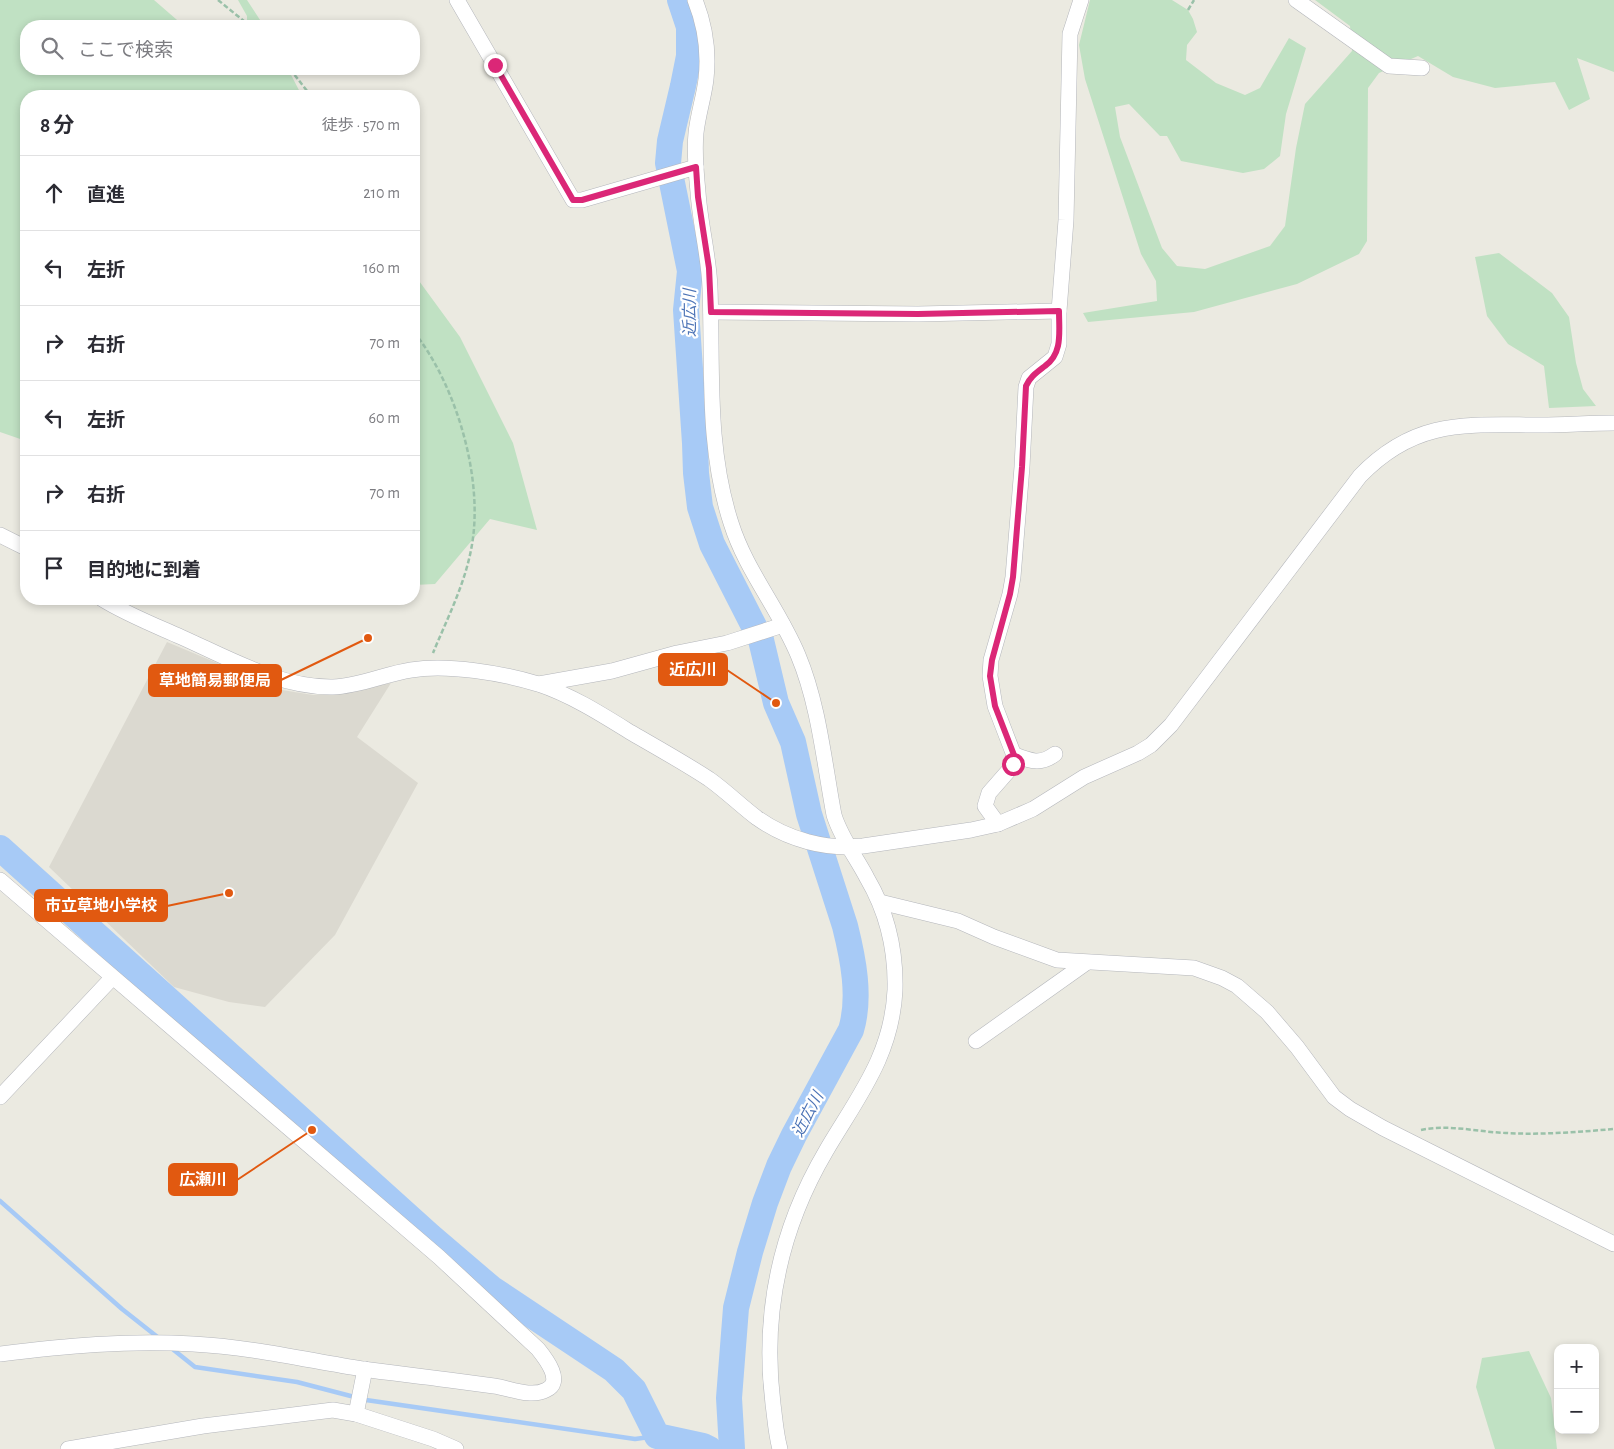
<!DOCTYPE html>
<html lang="ja">
<meta charset="utf-8">
<style>
:root{--surface:#fff;--page:#f2f2f3;--text:#2b2b33;--muted:#7c7c81;--line:#e1e1e2}
body{margin:0;font-family:"Alegreya Sans","Noto Sans JP",sans-serif;background:var(--page);color:var(--text)}
.controls{position:absolute;right:15px;bottom:15px;display:grid;overflow:hidden;border-radius:10px;box-shadow:0 2px 8px #0003}
.controls button{width:45px;height:45px;display:grid;place-items:center;padding:0;border:0;border-bottom:1px solid var(--line);background:var(--surface);color:var(--text);font:25px sans-serif}
.stop{position:absolute;width:15px;height:15px;margin:-11px;border:4px solid #db2777;border-radius:50%;background:#fff}
.stop.end{background:#db2777;border-color:#fff;box-shadow:0 1px 5px #0008}
.list{margin:0;padding:0;list-style:none}
h2{display:flex;justify-content:space-between;align-items:center;height:65px;margin:0;padding:0 20px;font-size:21px}
h2 small{font-size:16px;font-weight:400;color:var(--muted)}
.list li{display:grid;grid-template-columns:32px 1fr auto;gap:15px;align-items:center;box-sizing:border-box;height:75px;padding:0 20px;border-top:1px solid var(--line)}
.list b{display:block;font-size:19px;white-space:nowrap}
.list em{font-size:16px;font-style:normal;color:var(--muted)}
.icon{flex:none;width:28px;height:28px;fill:none;stroke:currentColor;stroke-width:2;stroke-linecap:round;stroke-linejoin:round}
.map{position:relative;flex:none;width:1614px;height:1449px;overflow:hidden}
.search{position:absolute;background:var(--surface);box-shadow:0 2px 8px #0003;left:20px;top:20px;width:400px;height:55px;display:flex;align-items:center;gap:12px;box-sizing:border-box;padding:0 18px;border-radius:20px;color:var(--muted);font-size:19px}
.panel{position:absolute;background:var(--surface);box-shadow:0 2px 8px #0003;left:20px;top:90px;width:400px;height:515px;border-radius:20px}
.map>svg:first-child{display:block}
</style>
<div class="map">
<svg width="1614" height="1449" viewBox="0 0 1614 1449">
<rect width="100%" height="100%" fill="#ebeae1"/>
<!-- education -->
<polygon fill="#dbd9d0" points="167,642 282,690 313,695 337,694 391,683 357,737 418,783 335,935 265,1007 229,1002 174,987 49,867"/>
<!-- green -->
<g fill="#c0e1c3">
<polygon points="0,0 154,0 184,26 26,26 26,69 288,69 302,96 26,96 26,441 0,432"/>
<polygon points="238,0 247,0 264,26 247,26 247,16"/>
<polygon points="1090,0 1172,0 1188,10 1193,19 1197,32 1187,45 1186,60 1216,83 1245,95 1260,88 1289,38 1306,48 1286,114 1280,156 1264,169 1243,173 1181,161 1167,136 1160,136 1129,104 1115,107 1120,137 1162,248 1177,266 1205,269 1270,246 1285,226 1296,148 1305,104 1352,51 1350,26 1315,0 1614,0 1614,72 1577,58 1590,99 1569,110 1555,82 1495,88 1453,77 1418,56 1379,73 1368,88 1367,241 1359,254 1297,284 1194,312 1088,322 1083,313 1157,301 1156,281 1141,254 1085,79 1079,45"/>
<polygon points="1499,253 1552,293 1569,317 1576,363 1583,389 1596,406 1549,408 1544,366 1508,344 1487,316 1475,257"/>
<polygon points="414,274 460,337 513,443 537,530 490,519 435,584 414,585"/>
<polygon points="1529,1351 1551,1398 1557,1449 1495,1449 1476,1387 1482,1358"/>
</g>
<g fill="none" stroke-linecap="round" stroke-linejoin="round">
<!-- stream -->
<g stroke="#a7caf6" stroke-width="4.5">
<polyline points="0,1201 122,1309 160,1339"/>
<polyline points="170,1347 195,1367 297,1382 366,1400 635,1439 657,1436"/>
</g>
<!-- river -->
<g stroke="#a7caf6" stroke-width="26">
<path d="M 680,0 L 689,27 L 689,56 L 683,86 L 670,141 L 668,163 L 690,271 L 686,310 L 695,443 L 696,473 L 700,507 L 712,544 L 761,640 L 776,703 L 793,742 L 809,814 L 845,926 C 853,958 861,997 851,1030 L 794,1135 L 779,1166 L 765,1203 L 750,1252 L 736,1308 L 729,1398 L 732,1449"/>
<polyline points="0,848 430,1236 491,1288 614,1370 634,1390 657,1436 703,1446 709,1449"/>
</g>
<!-- minor casing -->
<g stroke="#b4b6bb" stroke-width="16">
<g id="minor">
<polyline points="457,0 573,200 582,200 696,167"/>
<path d="M 695,0 C 705,25 709,52 706,79 C 704,97 698,114 696,133 C 694,152 696,172 698,192 C 700,224 709,256 710,288 C 713,367 706,446 731,523 C 746,571 779,609 798,655 C 819,705 824,762 834,815 C 841,838 856,857 867,878 C 887,912 896,951 895,990 C 892,1056 857,1098 826,1151 C 780,1229 762,1314 773,1404 C 775,1419 776,1435 780,1449"/>
<polyline points="1296,0 1389,66 1422,68"/>
<polyline points="711,312 918,314 1059,311"/>
<polyline points="0,535 26,548"/>
<path d="M 102,599 C 126,614 154,625 181,637 C 228,658 280,688 333,687 C 360,686 385,674 411,670 C 448,664 502,673 538,684 C 571,695 601,714 630,732 C 656,747 683,762 709,779 C 726,791 741,806 757,818 C 788,840 826,850 863,846 L 971,830 L 998,824 L 1033,809 L 1084,777 L 1138,753 L 1151,745 L 1171,725 L 1360,476 C 1416,418 1467,425 1541,425 C 1565,425 1590,423 1614,423"/>
<polyline points="539,684 612,671 677,653 727,643 783,625"/>
<path d="M 1015,755 C 1030,761 1041,765 1055,754"/>
<polyline points="998,824 985,806 989,793 1010,769 1015,758 995,706 990,676 991,660 1010,594 1013,577 1022,467 1026,387 1029,378 1055,357 1059,344 1059,311 1066,220 1070,34 1081,0"/>
<path d="M 0,880 L 439,1257 L 538,1349 C 546,1359 564,1382 546,1390 C 531,1398 509,1388 494,1386 C 479,1384 464,1382 449,1380 C 420,1376 391,1373 362,1369 C 306,1360 250,1347 193,1344 C 127,1340 65,1346 0,1354"/>
<polyline points="880,902 958,921 994,937 1057,960 1194,968 1222,978 1237,986 1267,1012 1297,1047 1334,1097 1350,1109 1383,1128 1614,1244"/>
<polyline points="976,1041 1086,963"/>
<polyline points="0,1097 112,978"/>
<polyline points="356,1414 365,1369"/>
<polyline points="68,1449 203,1426 333,1410 356,1414 433,1439 456,1449"/>
</g>
</g>
<!-- path -->
<g stroke="#9ac1a9" stroke-width="2.5" stroke-dasharray="5 2.5" stroke-linecap="butt">
<polyline points="218,0 250,26"/>
<polyline points="1188,10 1194,0"/>
<polyline points="290,69 311,96"/>
<path d="M 414,332 C 457,386 485,482 471,550 C 464,586 447,619 433,653"/>
<path d="M 1421,1130 C 1449,1124 1478,1132 1506,1133 C 1542,1135 1578,1132 1614,1129"/>
</g>
<!-- minor -->
<use href="#minor" stroke="#fff" stroke-width="15"/>
</g>
<g fill="none" stroke-linecap="round" stroke-linejoin="round">
<!-- route -->
<path stroke="#db2777" stroke-width="6" d="M 495,65 L 573,200 L 582,200 L 696,167 L 698,197 L 709,268 L 711,312 L 918,314 L 1059,311 C 1059,332 1063,353 1045,366 C 1036,373 1030,377 1026,386 L 1022,467 L 1013,577 L 1010,594 L 992,660 L 990,676 L 995,706 L 1014,755 L 1013,764"/>
</g>
<g text-anchor="middle" stroke-width="4.5" stroke-linejoin="round" paint-order="stroke">
<!-- water labels -->
<g font-size="16" font-style="italic" fill="#4d74b6" stroke="#fff">
<text transform="translate(689 313) rotate(-90)" y="6">近広川</text>
<text transform="translate(807 1114) rotate(-62)" y="6">近広川</text>
</g>
</g>
<!-- callouts -->
<path fill="none" stroke="#e15910" stroke-width="2" d="M776 703L727 670M368 638L281 680M229 893L167 906M312 1130L237 1180"/>
<g fill="#e15910" stroke="#fff" stroke-width="2">
<circle cx="776" cy="703" r="5"/>
<circle cx="368" cy="638" r="5"/>
<circle cx="229" cy="893" r="5"/>
<circle cx="312" cy="1130" r="5"/>
</g>
<g fill="#e15910" stroke="#e15910" stroke-width="2">
<rect x="659" y="654" width="68" height="31" rx="5"/>
<rect x="149" y="665" width="132" height="31" rx="5"/>
<rect x="35" y="890" width="132" height="31" rx="5"/>
<rect x="169" y="1164" width="68" height="31" rx="5"/>
</g>
<g font-size="16" text-anchor="middle" font-weight="bold" fill="#fff">
<text x="693" y="675">近広川</text>
<text x="215" y="686">草地簡易郵便局</text>
<text x="101" y="911">市立草地小学校</text>
<text x="203" y="1185">広瀬川</text>
</g>
</svg>
<div class="controls">
<button>+</button>
<button>−</button>
</div>
<div class="stop" style="left:1013px;top:764px"></div>
<div class="stop end" style="left:495px;top:65px"></div>
<div class="search"><svg class="icon" aria-label="search" viewBox="0 0 24 24"><circle cx="10" cy="10" r="6"/><path d="M15 15l6 6"/></svg>ここで検索</div>
<section class="panel">
<h2>8 分<small>徒歩 · 570 m</small></h2>
<ul class="list">
<li><svg class="icon" aria-label="ahead" viewBox="0 0 24 24"><path d="M12 20V5M6 11l6-6 6 6"/></svg><div><b>直進</b></div><em>210 m</em></li>
<li><svg class="icon" aria-label="left" viewBox="0 0 24 24"><path d="M17 20v-9H6M10 6l-5 5 5 5"/></svg><div><b>左折</b></div><em>160 m</em></li>
<li><svg class="icon" aria-label="right" viewBox="0 0 24 24"><path d="M7 20v-9h11M14 6l5 5-5 5"/></svg><div><b>右折</b></div><em>70 m</em></li>
<li><svg class="icon" aria-label="left" viewBox="0 0 24 24"><path d="M17 20v-9H6M10 6l-5 5 5 5"/></svg><div><b>左折</b></div><em>60 m</em></li>
<li><svg class="icon" aria-label="right" viewBox="0 0 24 24"><path d="M7 20v-9h11M14 6l5 5-5 5"/></svg><div><b>右折</b></div><em>70 m</em></li>
<li><svg class="icon" aria-label="arrive" viewBox="0 0 24 24"><path d="M6 21V4h12l-3 4 3 4H6"/></svg><div><b>目的地に到着</b></div></li>
</ul>
</section>
</div>
